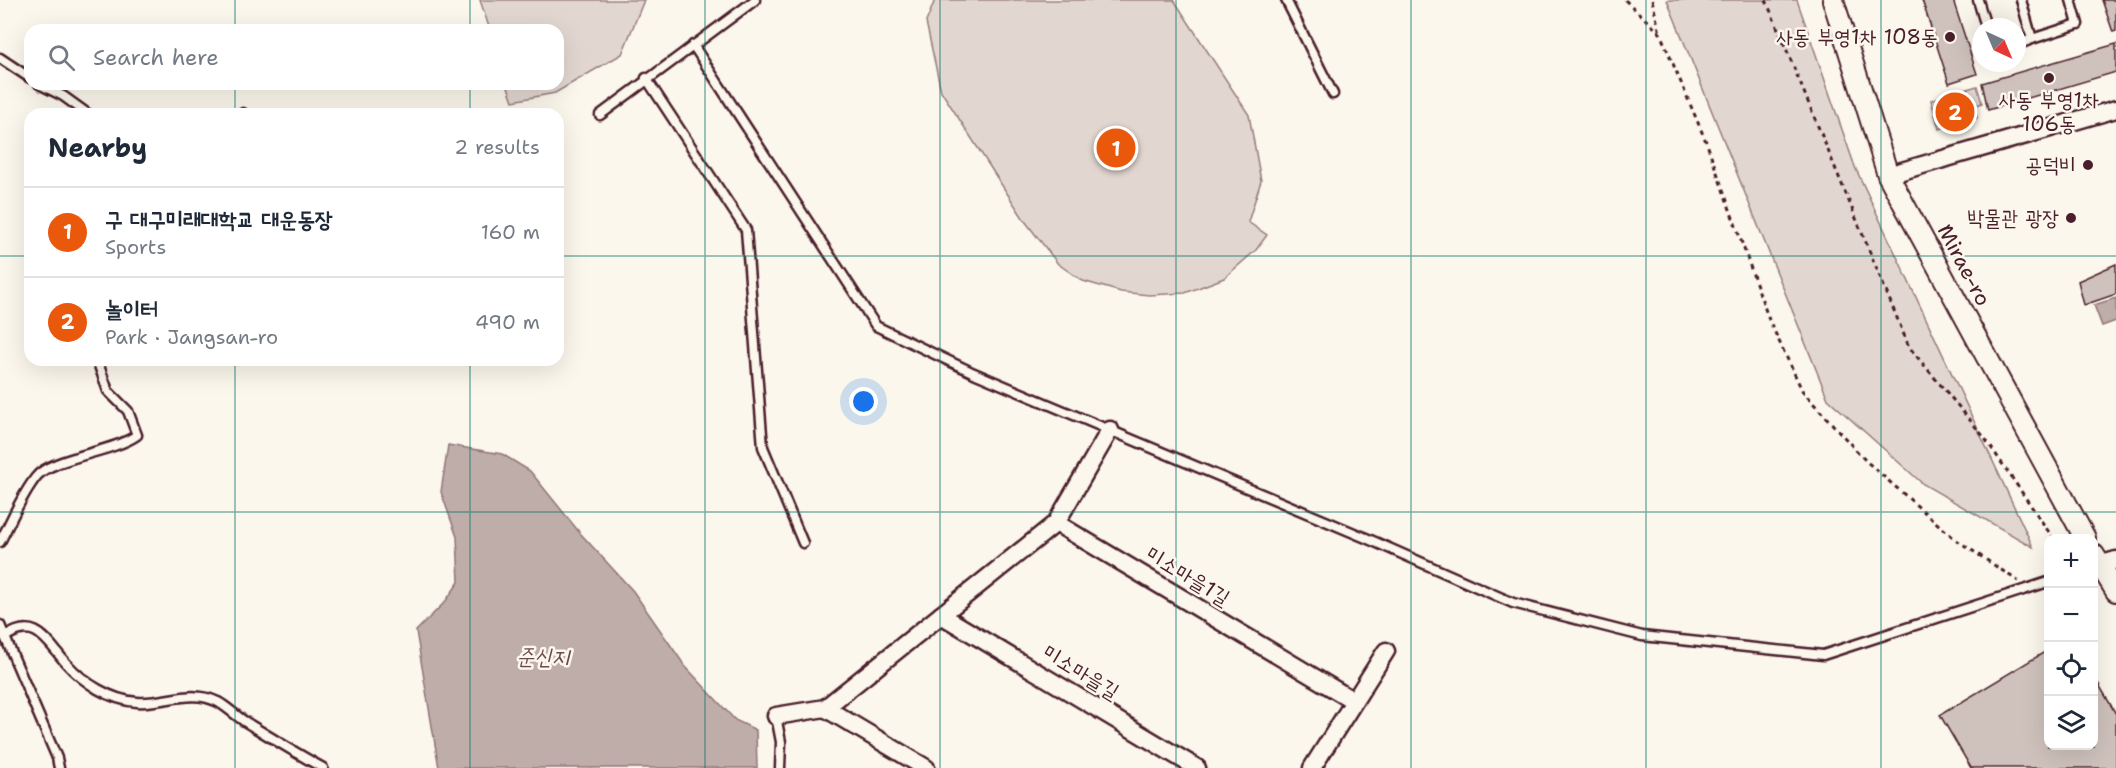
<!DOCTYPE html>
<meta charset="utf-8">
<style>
:root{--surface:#fff;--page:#f6f6f7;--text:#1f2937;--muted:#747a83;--line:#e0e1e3;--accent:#ea580c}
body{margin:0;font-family:"Shantell Sans","Poor Story",sans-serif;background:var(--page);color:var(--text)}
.controls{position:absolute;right:18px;bottom:18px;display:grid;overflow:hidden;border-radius:12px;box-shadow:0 6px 24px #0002}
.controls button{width:54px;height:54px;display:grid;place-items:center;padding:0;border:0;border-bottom:2px solid var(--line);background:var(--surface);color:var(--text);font:30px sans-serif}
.compass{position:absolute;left:1972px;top:18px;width:54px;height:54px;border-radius:50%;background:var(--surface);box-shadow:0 6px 24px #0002;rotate:136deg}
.you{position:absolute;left:864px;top:402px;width:21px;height:21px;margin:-15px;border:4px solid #fff;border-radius:50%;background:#1a73e8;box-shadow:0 0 0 9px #1a73e833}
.badge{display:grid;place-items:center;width:39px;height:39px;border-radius:50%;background:var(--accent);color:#fff;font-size:20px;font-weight:700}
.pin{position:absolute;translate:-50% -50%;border:3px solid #fff;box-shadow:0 2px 6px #0006}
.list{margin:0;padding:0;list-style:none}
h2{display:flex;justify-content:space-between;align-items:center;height:78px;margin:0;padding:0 24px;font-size:26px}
h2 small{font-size:20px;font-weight:400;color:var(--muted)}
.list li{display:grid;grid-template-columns:39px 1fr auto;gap:18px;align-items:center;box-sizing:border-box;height:90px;padding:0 24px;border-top:2px solid var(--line)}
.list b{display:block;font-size:22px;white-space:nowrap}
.list p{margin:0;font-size:20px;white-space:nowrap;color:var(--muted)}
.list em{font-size:20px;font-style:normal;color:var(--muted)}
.icon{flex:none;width:33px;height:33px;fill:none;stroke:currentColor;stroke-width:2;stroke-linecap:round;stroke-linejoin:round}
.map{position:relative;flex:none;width:2116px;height:768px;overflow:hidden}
.search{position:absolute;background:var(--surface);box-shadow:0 6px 24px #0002;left:24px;top:24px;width:540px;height:66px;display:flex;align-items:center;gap:15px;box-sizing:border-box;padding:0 21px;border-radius:18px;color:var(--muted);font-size:22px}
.panel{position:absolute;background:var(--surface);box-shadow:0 6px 24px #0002;left:24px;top:108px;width:540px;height:258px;border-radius:18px}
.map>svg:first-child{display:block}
</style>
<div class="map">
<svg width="2116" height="768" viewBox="0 0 2116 768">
<rect width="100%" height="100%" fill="#fbf7ec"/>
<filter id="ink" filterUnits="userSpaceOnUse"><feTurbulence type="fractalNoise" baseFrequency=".0167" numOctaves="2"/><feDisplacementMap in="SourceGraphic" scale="12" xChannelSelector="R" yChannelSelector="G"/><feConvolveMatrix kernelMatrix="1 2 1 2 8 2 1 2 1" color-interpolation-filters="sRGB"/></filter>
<g filter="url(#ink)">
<!-- green -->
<g fill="#e2d7d0" stroke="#967b7e" stroke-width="1.5">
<polygon points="480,0 644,0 622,54 555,93 513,101 507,84 558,84 558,30 490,30"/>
<polygon points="935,0 1174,0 1249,115 1261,181 1248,222 1267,235 1256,250 1224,278 1185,293 1149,295 1121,292 1083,281 1058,264 1025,221 941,91 926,22"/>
<polygon points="1667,0 1797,0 1855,167 2033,547 1923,484 1828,399"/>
<polygon points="1977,86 1982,103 1974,106 1977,118 1939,129 1931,100"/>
</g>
<!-- water -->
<g fill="#bfadaa" stroke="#907477" stroke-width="1.5">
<polygon points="2116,298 2116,321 2102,326 2094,305"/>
<polygon points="448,445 502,454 530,471 580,533 633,591 685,666 735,720 756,730 757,768 439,768 416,631 445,602 459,582 457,537 441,492"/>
</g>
<!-- building -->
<g fill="#cfc2bc" stroke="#4a1f2b" stroke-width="1.5">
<polygon points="1922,0 1953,0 1977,74 1949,83"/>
<polygon points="2102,0 2116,0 2116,31 2113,32"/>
<polygon points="2116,44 2116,72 1988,110 1982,83"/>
<polygon points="2116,264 2116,294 2084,305 2078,281"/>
<polygon points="2048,650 2048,746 2094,746 2094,676 2116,714 2116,768 1971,768 1940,715"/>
</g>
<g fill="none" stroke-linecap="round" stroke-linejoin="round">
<!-- service casing -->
<g stroke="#4a1f2b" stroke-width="13">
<g id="service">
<polyline points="1286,0 1333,94"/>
<polyline points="1978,0 1986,27"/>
<polyline points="2021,0 2032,39 2078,24 2071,0"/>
<polyline points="693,45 876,326 974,373 1366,538 1513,603 1642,636 1823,655 2048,582"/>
<polyline points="2017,45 2032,39"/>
<polyline points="0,58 30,78"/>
<polyline points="646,78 746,230 763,447 803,543"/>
<polyline points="39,84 63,96 88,114"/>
<polyline points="243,114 243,113"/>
<polyline points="600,115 755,0"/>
<path d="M 0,542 C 11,521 21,496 36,477 C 50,458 114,452 137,435 L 128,411 L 108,391 L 97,360"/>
<polyline points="0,625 5,637"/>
<polyline points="776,716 781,742 780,768"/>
<path d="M 59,768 L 57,758 L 5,637 C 37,616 47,642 66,663 C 84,683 110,700 137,702 C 166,704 190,688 218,702 C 227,707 235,715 244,721 C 270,737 296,753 323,768"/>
</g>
</g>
<!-- minor casing -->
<g stroke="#4a1f2b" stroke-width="21">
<g id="minor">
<polyline points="1888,175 2116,109"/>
<polyline points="1056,523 1354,701"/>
<polyline points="2099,565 2116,560"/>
<polyline points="941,615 1197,768"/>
<polyline points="825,708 926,768"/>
<polyline points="776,716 825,708 1056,523 1110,430"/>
<polyline points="1312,768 1386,651"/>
</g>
</g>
<!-- tertiary casing -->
<g stroke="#4a1f2b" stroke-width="24">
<g id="tertiary">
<polyline points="1833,0 1888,175 2085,538"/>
<polyline points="2094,555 2116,591"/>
</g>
</g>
<!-- path -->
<g stroke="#4a1f2b" stroke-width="3" stroke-dasharray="4.5 4.5" stroke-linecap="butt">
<polyline points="1625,0 1660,33 1707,144 1769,320 1803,392 1866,461 1955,539 2018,581"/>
<polyline points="1652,0 1660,33"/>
<polyline points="1766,0 1909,347 1984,437 2053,538"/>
</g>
<!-- service -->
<use href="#service" stroke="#fbf7ec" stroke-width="8"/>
<!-- minor -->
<use href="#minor" stroke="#fbf7ec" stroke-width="16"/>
<!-- tertiary -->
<use href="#tertiary" stroke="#fbf7ec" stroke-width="20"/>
</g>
</g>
<!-- grid -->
<path fill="none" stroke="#0f766e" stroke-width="1.5" stroke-opacity="0.55" d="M 235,0 L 235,30M 470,0 L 470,30M 705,0 L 705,768M 940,0 L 940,768M 1176,0 L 1176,768M 1411,0 L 1411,768M 1646,0 L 1646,768M 1881,0 L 1881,768M 235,84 L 235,114M 470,84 L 470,114M 0,256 L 30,256M 558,256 L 2116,256M 235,360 L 235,768M 470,360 L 470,768M 0,512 L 2116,512"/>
<!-- markers -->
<g fill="#4a1f2b" stroke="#fbf7ec" stroke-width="2">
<circle cx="1950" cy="37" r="6"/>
<circle cx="2049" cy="78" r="6"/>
<circle cx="2088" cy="165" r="6"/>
<circle cx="2071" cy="218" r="6"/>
</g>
<g text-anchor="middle" stroke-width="5" stroke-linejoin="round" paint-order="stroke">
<!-- poi labels -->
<g font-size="21" fill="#4a1f2b" stroke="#fbf7ec" text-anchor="end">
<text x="1938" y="44">사동 부영1차 108동</text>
<text x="2049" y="107" text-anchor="middle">사동 부영1차<tspan x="2049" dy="24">106동</tspan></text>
<text x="2076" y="172">공덕비</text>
<text x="2059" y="225">박물관 광장</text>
</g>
<!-- street labels -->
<g font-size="21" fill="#4a1f2b" stroke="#fbf7ec">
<text transform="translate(1964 265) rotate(62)" y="7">Mirae-ro</text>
<text transform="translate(1188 576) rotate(31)" y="7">미소마을1길</text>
<text transform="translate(1081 672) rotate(31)" y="7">미소마을길</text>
</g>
<!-- water labels -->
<g font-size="22" font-style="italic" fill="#6d4a51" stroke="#fbf7ec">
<text x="543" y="664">준신지</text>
</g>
</g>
</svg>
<div class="controls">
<button>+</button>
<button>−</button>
<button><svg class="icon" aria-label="locate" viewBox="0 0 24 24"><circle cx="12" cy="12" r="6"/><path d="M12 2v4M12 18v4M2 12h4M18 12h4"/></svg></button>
<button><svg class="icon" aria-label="layers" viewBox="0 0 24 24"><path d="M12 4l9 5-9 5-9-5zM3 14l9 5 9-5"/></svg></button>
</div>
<svg class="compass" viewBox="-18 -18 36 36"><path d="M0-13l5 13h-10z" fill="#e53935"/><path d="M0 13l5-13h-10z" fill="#747a83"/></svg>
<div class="you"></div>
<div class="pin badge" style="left:1116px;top:148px">1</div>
<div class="pin badge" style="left:1955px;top:112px">2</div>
<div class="search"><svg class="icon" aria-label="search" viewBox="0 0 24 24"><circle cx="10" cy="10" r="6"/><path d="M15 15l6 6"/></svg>Search here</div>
<section class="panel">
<h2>Nearby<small>2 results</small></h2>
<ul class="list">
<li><span class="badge">1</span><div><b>구 대구미래대학교 대운동장</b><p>Sports</p></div><em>160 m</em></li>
<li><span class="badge">2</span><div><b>놀이터</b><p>Park · Jangsan-ro</p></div><em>490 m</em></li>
</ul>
</section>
</div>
